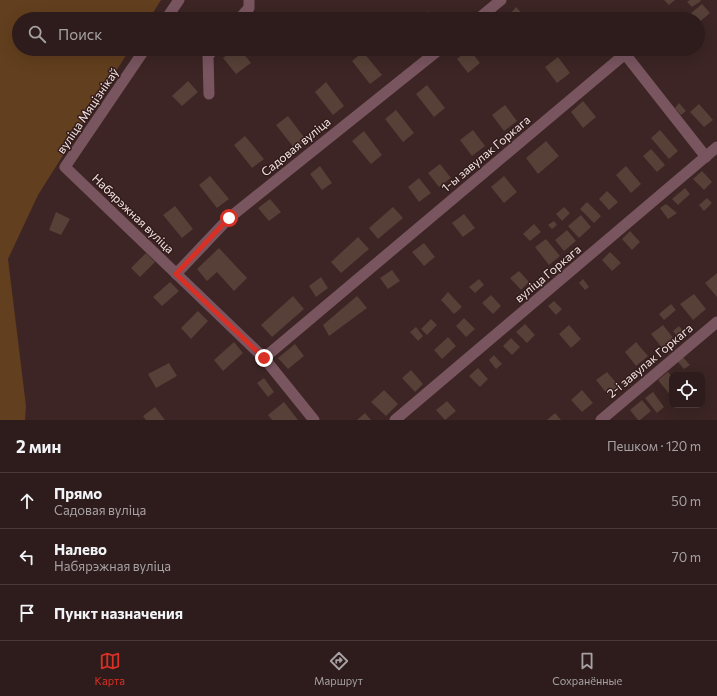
<!DOCTYPE html>
<html lang="ru">
<meta charset="utf-8">
<style>
:root{--surface:#2d1c1b;--page:#352524;--text:#f1f3f6;--muted:#a7a1a3;--line:#483a3a;--accent:#d93025}
body{margin:0;font-family:Commissioner,sans-serif;background:var(--page);color:var(--text)}
.controls{position:absolute;right:12px;bottom:12px;display:grid;overflow:hidden;border-radius:8px;box-shadow:0 4px 16px #0002}
.controls button{width:36px;height:36px;display:grid;place-items:center;padding:0;border:0;border-bottom:1px solid var(--line);background:var(--surface);color:var(--text);font:20px sans-serif}
.stop{position:absolute;width:12px;height:12px;margin:-9px;border:3px solid #d93025;border-radius:50%;background:#fff}
.stop.end{background:#d93025;border-color:#fff;box-shadow:0 1px 4px #0008}
.list{margin:0;padding:0;list-style:none}
h2{display:flex;justify-content:space-between;align-items:center;height:52px;margin:0;padding:0 16px;font-size:17px}
h2 small{font-size:13px;font-weight:400;color:var(--muted)}
.list li{display:grid;grid-template-columns:26px 1fr auto;gap:12px;align-items:center;box-sizing:border-box;height:56px;padding:0 16px;border-top:1px solid var(--line)}
.list b{display:block;font-size:15px;white-space:nowrap}
.list p{margin:0;font-size:13px;white-space:nowrap;color:var(--muted)}
.list em{font-size:13px;font-style:normal;color:var(--muted)}
.icon{flex:none;width:22px;height:22px;fill:none;stroke:currentColor;stroke-width:2;stroke-linecap:round;stroke-linejoin:round}
.map{position:relative;flex:none;width:717px;height:420px;overflow:hidden}
.search{position:absolute;background:var(--surface);box-shadow:0 4px 16px #0002;left:12px;right:12px;top:12px;height:44px;display:flex;align-items:center;gap:10px;box-sizing:border-box;padding:0 14px;border-radius:22px;color:var(--muted);font-size:15px}
.sheet{height:220px;background:var(--surface)}
nav{display:flex;justify-content:space-around;align-items:center;box-sizing:border-box;height:56px;border-top:1px solid var(--line);background:var(--surface);font-size:11px;color:var(--muted)}
nav a{display:grid;justify-items:center;gap:2px}
nav .on{color:var(--accent)}
.map>svg:first-child{display:block}
</style>
<div class="map">
<svg width="717" height="420" viewBox="0 0 717 420">
<rect width="100%" height="100%" fill="#3c2524"/>
<!-- green -->
<polygon fill="#623f1e" points="0,0 161,0 149,19 19,19 19,49 130,49 38,195 8,259 26,406 25,420 0,420"/>
<!-- building -->
<g fill="#574037">
<polygon points="664,0 675,0 669,5"/>
<polygon points="690,0 700,0 701,1 692,7 687,2"/>
<polygon points="702,4 710,13 698,23 698,19 684,19"/>
<polygon points="516,7 527,19 513,19 510,14"/>
<polygon points="428,11 434,19 419,19"/>
<polygon points="234,49 240,49 251,63 236,74 223,58"/>
<polygon points="401,49 413,49 406,55"/>
<polygon points="469,49 480,63 468,73 457,59"/>
<polygon points="579,49 594,49 585,56"/>
<polygon points="363,52 382,75 370,84 352,61"/>
<polygon points="558,57 570,73 557,83 545,67"/>
<polygon points="188,81 198,92 182,106 172,96"/>
<polygon points="326,82 344,106 333,115 315,92"/>
<polygon points="427,85 445,108 434,117 416,94"/>
<polygon points="583,101 596,117 583,128 571,112"/>
<polygon points="679,103 686,111 681,115 675,108"/>
<polygon points="699,104 713,120 704,127 690,112"/>
<polygon points="505,105 517,121 504,131 492,115"/>
<polygon points="396,110 414,133 403,142 385,119"/>
<polygon points="288,116 306,140 295,149 276,125"/>
<polygon points="473,130 485,146 472,156 460,140"/>
<polygon points="660,130 678,151 669,159 651,138"/>
<polygon points="364,131 382,155 371,164 352,141"/>
<polygon points="245,136 264,159 252,168 234,145"/>
<polygon points="546,141 559,156 538,174 526,158"/>
<polygon points="651,149 665,165 657,172 643,156"/>
<polygon points="440,164 451,178 439,187 428,173"/>
<polygon points="320,166 332,183 322,190 310,174"/>
<polygon points="626,166 641,184 631,193 616,175"/>
<polygon points="702,171 712,182 704,190 693,179"/>
<polygon points="210,176 229,199 217,208 199,185"/>
<polygon points="504,176 517,192 504,203 491,187"/>
<polygon points="419,178 431,193 419,202 408,187"/>
<polygon points="685,188 690,194 678,205 672,199"/>
<polygon points="607,191 618,202 609,210 599,199"/>
<polygon points="707,198 712,203 704,211 699,205"/>
<polygon points="270,199 281,212 269,221 258,208"/>
<polygon points="587,202 601,216 594,223 580,209"/>
<polygon points="666,204 677,213 668,219 660,208"/>
<polygon points="175,206 193,229 182,238 163,215"/>
<polygon points="393,207 403,218 378,239 369,228"/>
<polygon points="564,207 570,213 562,221 556,214"/>
<polygon points="56,212 70,219 61,235 49,230"/>
<polygon points="464,214 475,228 463,237 452,223"/>
<polygon points="581,215 591,227 579,238 568,226"/>
<polygon points="554,221 557,225 552,229 548,225"/>
<polygon points="534,224 541,232 530,241 523,234"/>
<polygon points="567,230 576,241 564,251 555,240"/>
<polygon points="630,231 640,242 632,250 622,239"/>
<polygon points="358,237 369,249 341,273 331,262"/>
<polygon points="546,239 560,256 549,265 535,247"/>
<polygon points="424,243 435,257 424,266 412,252"/>
<polygon points="219,248 247,278 234,291 217,272 207,281 197,269"/>
<polygon points="610,252 621,263 612,271 602,260"/>
<polygon points="146,253 155,262 140,277 131,268"/>
<polygon points="392,270 400,281 388,289 380,278"/>
<polygon points="519,271 529,282 521,290 510,278"/>
<polygon points="717,273 717,297 705,283"/>
<polygon points="321,277 328,288 316,297 309,286"/>
<polygon points="479,279 484,285 475,293 469,287"/>
<polygon points="583,279 589,287 585,290 579,283"/>
<polygon points="170,282 179,291 162,306 153,297"/>
<polygon points="448,292 462,307 454,314 441,300"/>
<polygon points="694,294 706,309 693,320 680,304"/>
<polygon points="491,295 501,306 493,314 482,303"/>
<polygon points="293,296 304,309 272,337 261,325"/>
<polygon points="357,296 367,308 329,336 323,325"/>
<polygon points="554,301 562,309 556,315 548,306"/>
<polygon points="671,304 676,310 664,320 659,314"/>
<polygon points="198,311 208,321 191,339 181,328"/>
<polygon points="464,318 475,329 466,337 456,326"/>
<polygon points="431,319 437,325 427,335 421,329"/>
<polygon points="525,324 535,335 527,343 516,332"/>
<polygon points="569,325 581,339 571,348 559,334"/>
<polygon points="663,325 674,339 663,349 651,334"/>
<polygon points="679,326 686,335 680,340 673,331"/>
<polygon points="416,327 423,336 418,341 410,332"/>
<polygon points="448,337 456,346 442,359 434,350"/>
<polygon points="511,338 520,347 512,355 503,346"/>
<polygon points="234,342 243,353 223,371 214,360"/>
<polygon points="636,342 648,356 636,366 625,352"/>
<polygon points="295,344 304,356 288,369 278,358"/>
<polygon points="494,355 502,364 496,369 489,360"/>
<polygon points="682,356 690,365 684,369 677,361"/>
<polygon points="169,363 177,376 156,388 148,374"/>
<polygon points="478,368 488,379 480,387 469,376"/>
<polygon points="411,370 423,384 415,392 402,378"/>
<polygon points="607,372 619,386 608,395 596,380"/>
<polygon points="668,372 672,377 671,396 658,380"/>
<polygon points="264,378 274,392 268,397 257,383"/>
<polygon points="384,390 398,404 386,416 371,402"/>
<polygon points="582,390 593,403 582,412 571,400"/>
<polygon points="653,392 664,407 657,413 645,398"/>
<polygon points="642,400 651,411 640,420 638,420 630,410"/>
<polygon points="447,401 456,411 445,420 436,410"/>
<polygon points="284,402 298,420 272,420 268,415"/>
<polygon points="155,407 165,420 146,420 143,416"/>
<polygon points="365,413 371,420 357,420"/>
<polygon points="555,413 561,420 547,420"/>
</g>
<g fill="none" stroke-linecap="round" stroke-linejoin="round">
<!-- minor -->
<g stroke="#795560" stroke-width="11">
<polyline points="166,19 179,0"/>
<polyline points="239,19 249,8 249,0"/>
<polyline points="478,19 501,0"/>
<polyline points="145,49 65,167 264,358 314,420"/>
<polyline points="209,94 208,56 214,49"/>
<polyline points="176,274 229,218 440,49"/>
<polyline points="264,358 625,54 706,157"/>
<polyline points="601,420 717,322"/>
</g>
<!-- tertiary -->
<polyline stroke="#795560" stroke-width="11" points="395,420 717,147"/>
</g>
<g fill="none" stroke-linecap="round" stroke-linejoin="round">
<!-- route -->
<polyline stroke="#d93025" stroke-width="5" points="229,218 176,274 264,358"/>
</g>
<g text-anchor="middle" stroke-width="3" stroke-linejoin="round" paint-order="stroke">
<!-- street labels -->
<g font-size="12" fill="#f3e3e2" stroke="#321b1b">
<text transform="translate(88 111) rotate(-56)" y="4">вуліца Мяцізнікаў</text>
<text transform="translate(296 147) rotate(-39)" y="4">Садовая вуліца</text>
<text transform="translate(486 154) rotate(-40)" y="4">1-ы завулак Горкага</text>
<text transform="translate(133 214) rotate(44)" y="4">Набярэжная вуліца</text>
<text transform="translate(548 274) rotate(-40)" y="4">вуліца Горкага</text>
<text transform="translate(650 361) rotate(-40)" y="4">2-і завулак Горкага</text>
</g>
</g>
</svg>
<div class="controls">
<button><svg class="icon" aria-label="locate" viewBox="0 0 24 24"><circle cx="12" cy="12" r="6"/><path d="M12 2v4M12 18v4M2 12h4M18 12h4"/></svg></button>
</div>
<div class="stop" style="left:229px;top:218px"></div>
<div class="stop end" style="left:264px;top:358px"></div>
<div class="search"><svg class="icon" aria-label="search" viewBox="0 0 24 24"><circle cx="10" cy="10" r="6"/><path d="M15 15l6 6"/></svg>Поиск</div>
</div>
<section class="sheet">
<h2>2 мин<small>Пешком · 120 m</small></h2>
<ul class="list">
<li><svg class="icon" aria-label="ahead" viewBox="0 0 24 24"><path d="M12 20V5M6 11l6-6 6 6"/></svg><div><b>Прямо</b><p>Садовая вуліца</p></div><em>50 m</em></li>
<li><svg class="icon" aria-label="left" viewBox="0 0 24 24"><path d="M17 20v-9H6M10 6l-5 5 5 5"/></svg><div><b>Налево</b><p>Набярэжная вуліца</p></div><em>70 m</em></li>
<li><svg class="icon" aria-label="arrive" viewBox="0 0 24 24"><path d="M6 21V4h12l-3 4 3 4H6"/></svg><div><b>Пункт назначения</b></div></li>
</ul>
</section>
<nav>
<a class="on"><svg class="icon" aria-label="map" viewBox="0 0 24 24"><path d="M3 6l6-2 6 2 6-2v14l-6 2-6-2-6 2zM9 4v14M15 6v14"/></svg>Карта</a>
<a><svg class="icon" aria-label="directions" viewBox="0 0 24 24"><path d="M12 3l9 9-9 9-9-9zM9 14v-3h6M13 9l2 2-2 2"/></svg>Маршрут</a>
<a><svg class="icon" aria-label="saved" viewBox="0 0 24 24"><path d="M7 4h10v16l-5-4-5 4z"/></svg>Сохранённые</a>
</nav>
